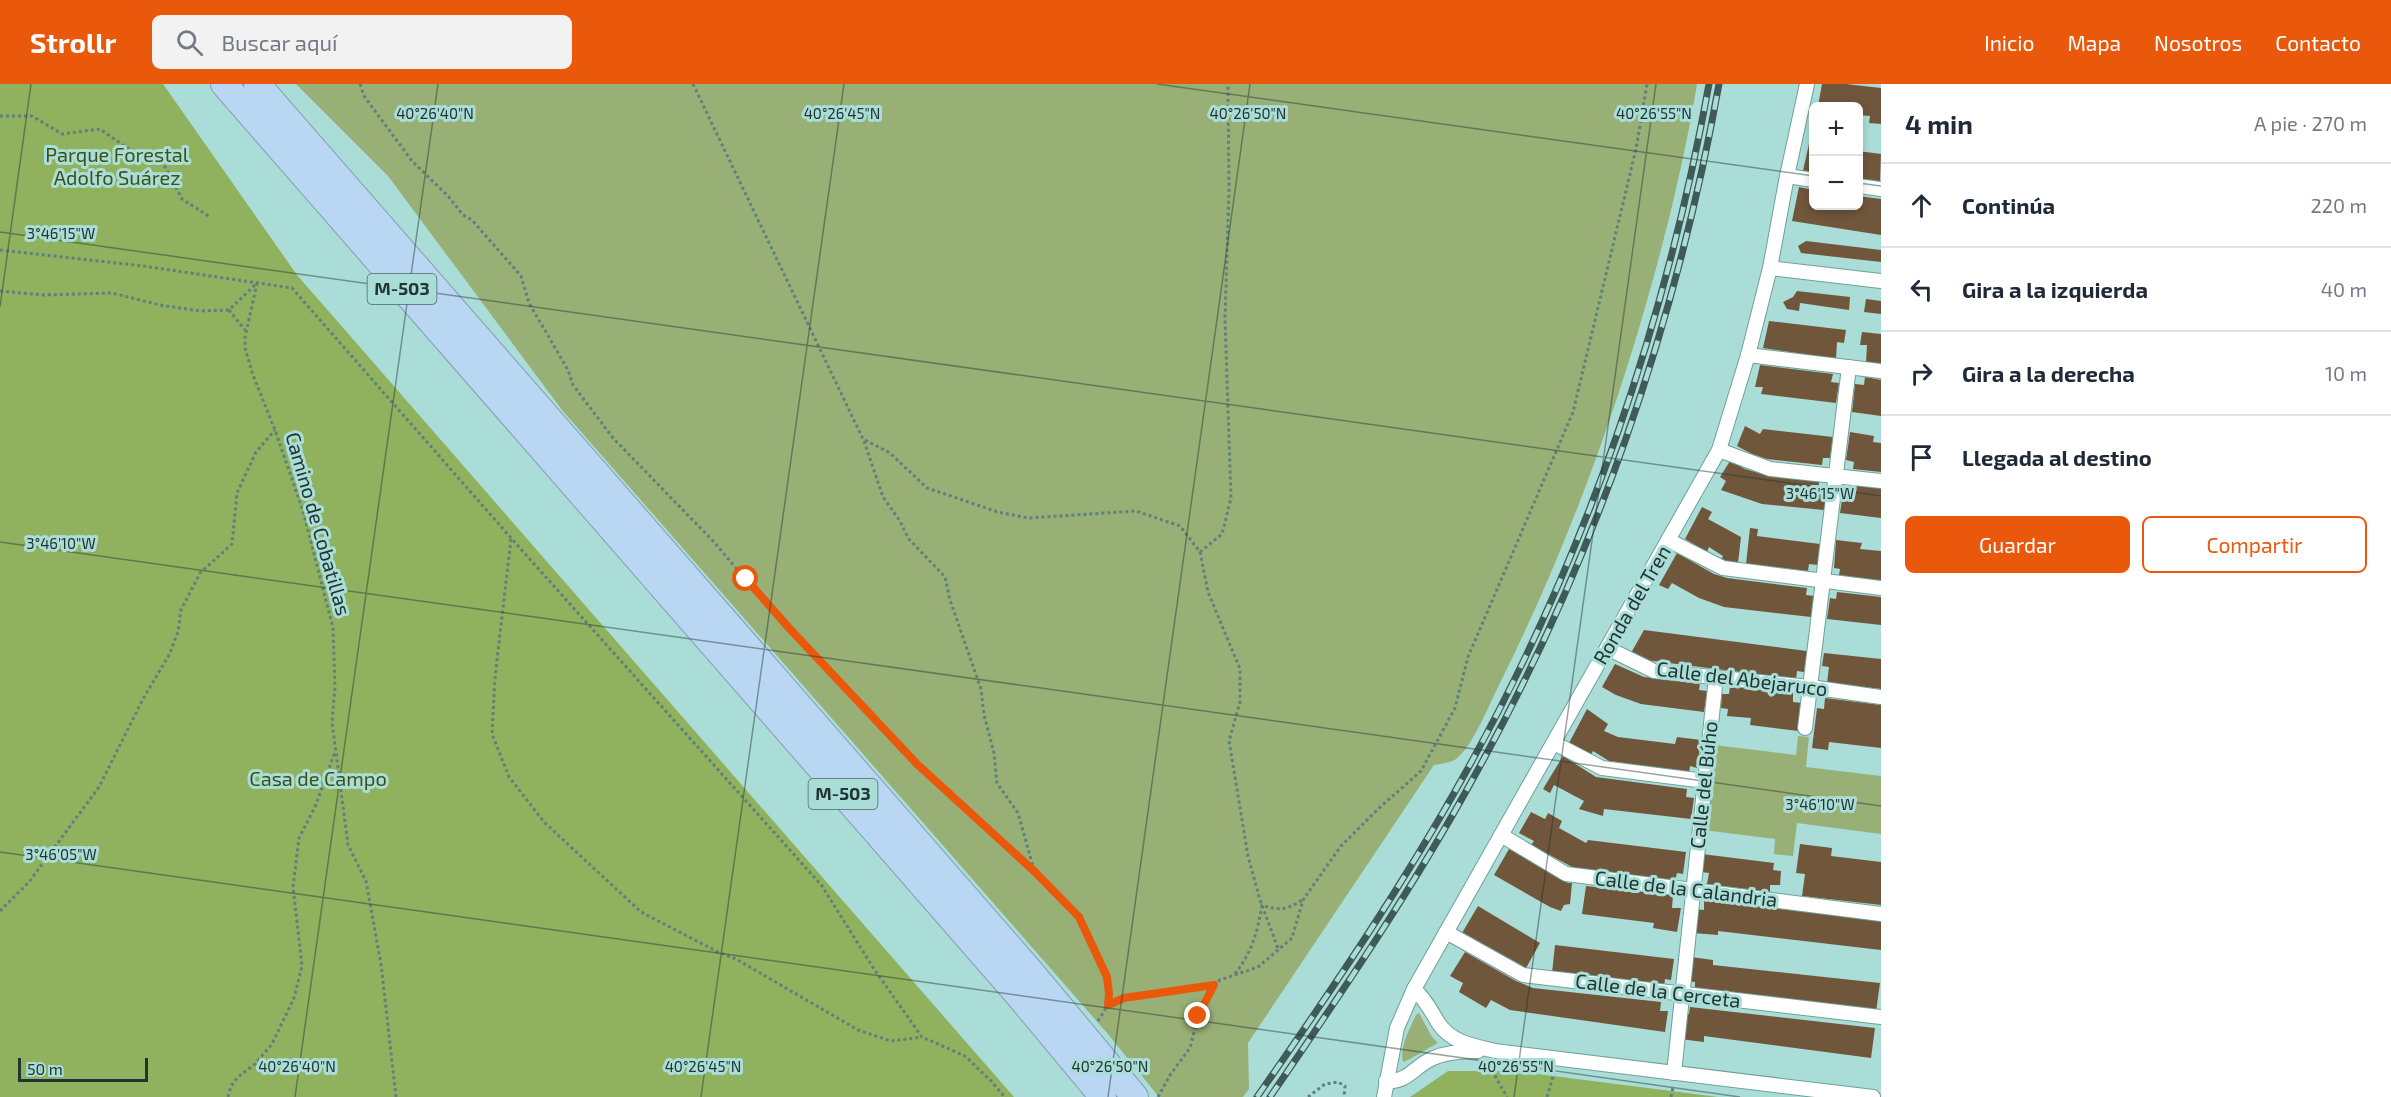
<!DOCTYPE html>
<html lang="es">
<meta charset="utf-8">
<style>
:root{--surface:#fff;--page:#f2f2f3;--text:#1f2937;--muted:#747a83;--line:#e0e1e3;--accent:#ea580c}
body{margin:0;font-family:"Exo 2",sans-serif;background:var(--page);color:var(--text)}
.controls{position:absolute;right:18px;top:18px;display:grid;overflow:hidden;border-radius:9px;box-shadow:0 3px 9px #0003}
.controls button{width:54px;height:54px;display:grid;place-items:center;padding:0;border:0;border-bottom:2px solid var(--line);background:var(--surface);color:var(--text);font:30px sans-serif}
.scale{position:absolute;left:18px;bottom:15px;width:130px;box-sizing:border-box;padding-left:6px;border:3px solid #213533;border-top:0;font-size:16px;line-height:21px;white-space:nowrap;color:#213533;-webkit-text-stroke:4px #aaddd7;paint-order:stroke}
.stop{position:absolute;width:18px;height:18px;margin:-14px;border:4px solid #ea580c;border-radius:50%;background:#fff}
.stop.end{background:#ea580c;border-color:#fff;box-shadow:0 2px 6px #0008}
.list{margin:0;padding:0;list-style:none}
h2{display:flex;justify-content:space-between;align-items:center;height:78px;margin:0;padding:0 24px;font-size:26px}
h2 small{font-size:20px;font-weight:400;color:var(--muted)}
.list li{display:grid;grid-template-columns:39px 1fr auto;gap:18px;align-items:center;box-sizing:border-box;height:84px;padding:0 24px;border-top:2px solid var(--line)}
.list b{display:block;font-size:22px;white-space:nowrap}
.list em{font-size:20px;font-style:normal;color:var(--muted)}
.actions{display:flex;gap:12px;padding:18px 24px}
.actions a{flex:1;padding:14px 0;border:2px solid var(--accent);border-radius:9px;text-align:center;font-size:21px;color:var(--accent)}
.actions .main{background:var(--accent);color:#fff}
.icon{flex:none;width:33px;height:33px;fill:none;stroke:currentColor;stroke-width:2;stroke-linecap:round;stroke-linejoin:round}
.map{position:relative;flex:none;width:1881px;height:1013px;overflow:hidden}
header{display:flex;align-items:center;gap:36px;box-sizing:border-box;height:84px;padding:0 30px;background:var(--accent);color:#fff}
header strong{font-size:28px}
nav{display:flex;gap:33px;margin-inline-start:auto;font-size:21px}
.search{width:420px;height:54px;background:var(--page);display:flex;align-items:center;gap:15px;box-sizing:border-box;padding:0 21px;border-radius:9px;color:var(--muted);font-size:22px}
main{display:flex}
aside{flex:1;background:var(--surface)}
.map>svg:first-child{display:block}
</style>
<header>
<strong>Strollr</strong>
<div class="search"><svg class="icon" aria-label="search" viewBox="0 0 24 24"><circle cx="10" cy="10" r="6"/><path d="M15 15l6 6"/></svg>Buscar aquí</div>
<nav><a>Inicio</a><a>Mapa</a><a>Nosotros</a><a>Contacto</a></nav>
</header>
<main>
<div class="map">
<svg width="1881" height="1013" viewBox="0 0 1881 1013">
<rect width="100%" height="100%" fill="#aaddd7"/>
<!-- green -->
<g fill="#98b076">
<path d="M 296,0 L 1697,0 C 1686,67 1670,134 1652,199 C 1614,336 1564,470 1501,597 C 1491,616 1473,663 1456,675 C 1451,679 1440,680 1434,681 L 1248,959 L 1249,1005 L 1243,1013 L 1159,1013 L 1107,949 L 562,326 L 388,92 Z"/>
<polygon points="1798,652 1809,653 1806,683 1881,692 1881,750 1797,739 1793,772 1774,770 1775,755 1703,746 1714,661 1796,671"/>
<path d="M 1419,929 L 1432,953 L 1438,959 C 1430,963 1408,977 1403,978 C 1399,964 1410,944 1416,931 Z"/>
</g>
<!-- forest -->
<g fill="#90b15e">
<polygon points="0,0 163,0 297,191 1014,1013 0,1013"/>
<polygon points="1448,987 1515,987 1718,1013 1410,1013"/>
</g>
<!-- building -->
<g fill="#70563b">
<polygon points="1822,0 1846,0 1881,4 1881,40 1869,39 1870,32 1858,31 1858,22 1818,22"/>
<polygon points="1811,51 1814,52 1814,89 1803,87"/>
<polygon points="1858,67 1881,70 1880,99 1858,97"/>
<polygon points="1799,103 1814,106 1814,122 1858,122 1858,112 1881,115 1881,151 1792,137"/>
<polygon points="1806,157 1881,166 1881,178 1801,169 1798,162"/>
<polygon points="1797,207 1850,213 1849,226 1800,219 1799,227 1787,225 1783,218 1793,213"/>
<polygon points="1866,215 1881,217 1881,230 1864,228"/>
<polygon points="1769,237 1846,246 1844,259 1837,258 1836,275 1763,264"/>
<polygon points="1862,248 1881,250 1881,280 1866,279 1867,261 1860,261"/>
<polygon points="1760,281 1833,290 1831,298 1839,299 1836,319 1761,310 1763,303 1755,303"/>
<polygon points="1865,293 1881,296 1881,332 1852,328 1855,300 1864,301"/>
<polygon points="1745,342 1760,350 1763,345 1833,353 1830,374 1823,374 1822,381 1767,375 1752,370 1737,362"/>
<polygon points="1850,348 1874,352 1873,358 1881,359 1881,388 1853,385 1854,378 1846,376"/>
<polygon points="1730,377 1745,385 1762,390 1819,397 1819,405 1827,405 1824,426 1762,420 1721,406 1726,397 1720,393"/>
<polygon points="1850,401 1881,404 1881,434 1840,429 1842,416 1848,417"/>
<polygon points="1702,423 1712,428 1708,435 1741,453 1738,479 1721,476 1723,472 1709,463 1707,468 1685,455"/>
<polygon points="1750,444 1758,445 1757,452 1820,460 1818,481 1809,480 1808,487 1746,480"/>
<polygon points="1836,456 1862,459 1860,465 1881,467 1881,497 1839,491 1840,485 1834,484"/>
<polygon points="1677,469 1714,490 1727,494 1807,504 1806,511 1814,512 1811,533 1724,523 1699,514 1672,499 1668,505 1659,501"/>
<polygon points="1837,508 1881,513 1881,541 1827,535 1830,514 1836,515"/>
<polygon points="1644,546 1807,567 1804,588 1797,587 1796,595 1645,576 1631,569"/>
<polygon points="1824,569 1881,575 1881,605 1827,599 1829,583 1822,582"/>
<polygon points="1615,580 1644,593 1700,599 1699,606 1707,607 1704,628 1641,620 1616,611 1602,603"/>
<polygon points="1730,602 1793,609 1793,618 1802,619 1798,647 1750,641 1751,634 1727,632 1728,625 1721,624 1722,610 1729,610"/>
<polygon points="1825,614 1881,621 1881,664 1829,658 1828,666 1812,664 1817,624 1824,625"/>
<polygon points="1587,625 1608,640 1604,647 1618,653 1675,660 1677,653 1701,656 1697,684 1690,682 1689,690 1625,683 1625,679 1609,677 1593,667 1591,671 1569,659"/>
<polygon points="1563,672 1596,693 1687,705 1686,713 1694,714 1691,735 1604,725 1603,732 1579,725 1584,717 1554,701 1550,709 1543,705"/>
<polygon points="1531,728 1545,735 1548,729 1562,737 1559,744 1586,759 1588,756 1686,768 1683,790 1677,789 1675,797 1574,784 1531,761 1534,757 1519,749"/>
<polygon points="1800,760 1832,764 1831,772 1881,778 1881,821 1802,812 1805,790 1796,789"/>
<polygon points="1509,765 1568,799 1572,799 1570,820 1564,821 1561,827 1550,823 1494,791"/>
<polygon points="1702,770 1774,779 1773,786 1781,787 1780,801 1770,801 1770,808 1707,800 1709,789 1701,788"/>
<polygon points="1586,802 1673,811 1672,824 1681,824 1677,848 1653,844 1654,839 1582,830"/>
<polygon points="1704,816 1881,837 1881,866 1718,847 1718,851 1693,849 1695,825 1704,826"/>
<polygon points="1478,822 1540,859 1526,884 1462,849"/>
<polygon points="1555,861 1674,875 1671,896 1665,895 1664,903 1552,889"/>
<polygon points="1465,868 1516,897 1533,904 1661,918 1660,927 1668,927 1665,948 1510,926 1491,916 1486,924 1459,908 1463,899 1450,892"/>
<polygon points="1691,873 1713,876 1713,881 1880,899 1876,928 1695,907 1695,898 1688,897"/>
<polygon points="1690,923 1875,944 1871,974 1704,952 1704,958 1680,955 1684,929 1689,930"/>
</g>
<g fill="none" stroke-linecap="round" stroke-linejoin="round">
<!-- street casing -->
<g stroke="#6fa09a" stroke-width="16">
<g id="street">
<polyline points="1787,92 1814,96"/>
<polyline points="1858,102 1881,105"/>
<polyline points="1770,184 1881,197"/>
<polyline points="1748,271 1881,287"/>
<polyline points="1719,366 1770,385 1881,397"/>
<polyline points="1668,456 1723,484 1881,504"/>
<polyline points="1607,564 1654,587 1810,603 1881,613"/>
<polyline points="1805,644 1849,283"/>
<polyline points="1554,659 1602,684 1705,697"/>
<polyline points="1501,751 1566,790 1881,830"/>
<polyline points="1446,848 1523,891 1881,933"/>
<path d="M 1414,905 C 1426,916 1431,927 1439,940 C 1452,959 1475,962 1495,967 L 1873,1013"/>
<polyline points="1674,989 1716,593"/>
<path d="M 1386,997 C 1407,999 1414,983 1431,975 C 1446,968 1462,967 1478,967"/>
<polyline points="1384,1013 1397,944 1414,905 1719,366 1748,271 1770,184 1787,92 1807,0"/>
</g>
</g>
<!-- highway casing -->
<g stroke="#849eb0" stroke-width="28">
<g id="highway">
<polyline points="224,0 1019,912 1103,1013"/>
<polyline points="257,0 1031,888 1135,1013"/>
</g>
</g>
<!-- path -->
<g stroke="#5f817d" stroke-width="3" stroke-dasharray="3 3" stroke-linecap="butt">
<polyline points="360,0 364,12 412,77 448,112 463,131 472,136 521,192 529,219 568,286 573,301 613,354 714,458 761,514 917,680 1034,787 1079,833 1107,893 1109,910 1108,921"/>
<polyline points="693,0 863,355 890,369 927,404 998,428 1028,434 1136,427 1180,442 1200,468 1208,508 1240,585 1240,618 1229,657 1248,772 1260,816 1279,867"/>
<polyline points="0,32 32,32 62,50 100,45 133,68 164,81 182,115 210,133"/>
<polyline points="0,166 143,182 292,204 511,454 822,802 874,885 922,953 965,972 991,997 1005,1013"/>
<polyline points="257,199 245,253 245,264 253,291 275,346 303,427 333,544 335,603 332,638 348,761 366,797 381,880 396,1013"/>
<polyline points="0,207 43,211 112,209 160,221 200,227 229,226 255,201"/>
<polyline points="229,226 245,246"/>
<polyline points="864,357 883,413 900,437 908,454 945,493 950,516 981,605 984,631 994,669 997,699 1018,729 1034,786"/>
<polyline points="511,455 495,593 492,650 509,693 544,738 641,828 718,868 736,875 858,946 891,957 922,953"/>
<polyline points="1200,468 1222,450 1231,414 1225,235 1229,105 1228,0"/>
<polyline points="0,827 29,798 99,703 143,615 169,571 178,548 181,526 200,489 232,460 237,409 256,368 275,346"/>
<path d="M 1235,890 C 1253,866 1257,849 1262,821 C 1278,827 1288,826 1302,816"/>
<polyline points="1098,937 1108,921 1124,914 1214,901"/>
<polyline points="1489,981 1507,1013"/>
<polyline points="228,1013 231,1002 238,993 255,980 272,960 294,914 302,882 293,803 299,754 315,723 335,668"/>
<polyline points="1158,1013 1170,991 1190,964 1198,932 1214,901 1220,896 1258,883 1292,854 1303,816 1324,786 1341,762 1378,725 1421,687 1455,624 1468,573 1573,328 1636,65 1647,0"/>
<polyline points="1308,1013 1325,1000 1338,998 1345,1002 1344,1013"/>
<polyline points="1547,1013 1554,989"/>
<polyline points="1671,1013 1673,1003"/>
</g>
<!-- street -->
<use href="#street" stroke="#fff" stroke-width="14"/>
<!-- highway -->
<use href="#highway" stroke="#b9d7f3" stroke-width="26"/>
<!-- rail casing -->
<g stroke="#3f5a57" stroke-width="7">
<g id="rail">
<path d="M 1257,1013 C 1331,907 1404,800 1467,686 C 1585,474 1666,239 1709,0"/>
<path d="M 1270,1013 C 1342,908 1414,803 1475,691 C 1594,477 1676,241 1719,0"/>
</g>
</g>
<!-- rail -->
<use href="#rail" stroke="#aaddd7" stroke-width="4.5" stroke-dasharray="14" stroke-linecap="butt"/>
</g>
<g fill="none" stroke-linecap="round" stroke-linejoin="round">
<!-- route -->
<polyline stroke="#ea580c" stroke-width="8" points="746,495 789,544 917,680 1034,787 1079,833 1107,893 1109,910 1108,921 1124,914 1214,901 1198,932"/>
</g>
<!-- ticks -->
<path fill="none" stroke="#213533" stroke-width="1.5" stroke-opacity="0.45" d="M 1157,0 L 1814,92M 1858,99 L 1881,102M 0,148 L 1881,412M 0,223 L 31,0M 0,458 L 1881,722M 0,768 L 1740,1013M 295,1013 L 438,0M 701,1013 L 844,0M 1108,1013 L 1250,0M 1514,1013 L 1656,0"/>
<g text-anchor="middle" stroke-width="6" stroke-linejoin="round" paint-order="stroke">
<!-- shield labels -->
<g fill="#aaddd7" stroke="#4a6764" stroke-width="1.5">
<rect x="367.5" y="190" width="69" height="30" rx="4.5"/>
<rect x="808.5" y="695" width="69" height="30" rx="4.5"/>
</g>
<g font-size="18" font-weight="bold" fill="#213533">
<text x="402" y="211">M-503</text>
<text x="843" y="716">M-503</text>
</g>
<!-- park labels -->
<g font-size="20" fill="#3c5115" stroke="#aaddd7">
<text x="117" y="78">Parque Forestal<tspan x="117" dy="23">Adolfo Suárez</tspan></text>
<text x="318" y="702">Casa de Campo</text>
</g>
<!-- street labels -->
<g font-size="20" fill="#213533" stroke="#aaddd7">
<text transform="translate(318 440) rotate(74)" y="7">Camino de Cobatillas</text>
<text transform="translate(1632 521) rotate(-60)" y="7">Ronda del Tren</text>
<text transform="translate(1742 595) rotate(7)" y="7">Calle del Abejaruco</text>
<text transform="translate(1704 701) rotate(-84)" y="7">Calle del Búho</text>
<text transform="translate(1686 805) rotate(7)" y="7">Calle de la Calandria</text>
<text transform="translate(1658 907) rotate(7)" y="7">Calle de la Cerceta</text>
</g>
</g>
<g font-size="15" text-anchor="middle" fill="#213533" stroke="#aaddd7" stroke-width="6" stroke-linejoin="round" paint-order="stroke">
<text x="435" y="35">40°26'40"N</text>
<text x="842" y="35">40°26'45"N</text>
<text x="1248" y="35">40°26'50"N</text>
<text x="1654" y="35">40°26'55"N</text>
<text x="61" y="155">3°46'15"W</text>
<text x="1820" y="415">3°46'15"W</text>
<text x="61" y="465">3°46'10"W</text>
<text x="1820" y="726">3°46'10"W</text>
<text x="61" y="776">3°46'05"W</text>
<text x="297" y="988">40°26'40"N</text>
<text x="703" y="988">40°26'45"N</text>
<text x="1110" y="988">40°26'50"N</text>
<text x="1516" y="988">40°26'55"N</text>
</g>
</svg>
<div class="controls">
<button>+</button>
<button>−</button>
</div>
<div class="scale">50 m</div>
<div class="stop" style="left:746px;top:495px"></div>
<div class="stop end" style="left:1198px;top:932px"></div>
</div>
<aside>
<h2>4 min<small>A pie · 270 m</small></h2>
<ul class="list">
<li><svg class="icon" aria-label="ahead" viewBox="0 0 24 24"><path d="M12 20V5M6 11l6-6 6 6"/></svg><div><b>Continúa</b></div><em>220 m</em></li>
<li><svg class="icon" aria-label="left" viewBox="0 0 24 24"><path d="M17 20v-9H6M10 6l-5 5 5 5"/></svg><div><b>Gira a la izquierda</b></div><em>40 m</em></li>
<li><svg class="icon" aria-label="right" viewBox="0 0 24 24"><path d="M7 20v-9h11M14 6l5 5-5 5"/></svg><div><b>Gira a la derecha</b></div><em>10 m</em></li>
<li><svg class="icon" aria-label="arrive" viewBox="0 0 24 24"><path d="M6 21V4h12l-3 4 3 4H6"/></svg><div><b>Llegada al destino</b></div></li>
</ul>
<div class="actions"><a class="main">Guardar</a><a>Compartir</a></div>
</aside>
</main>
